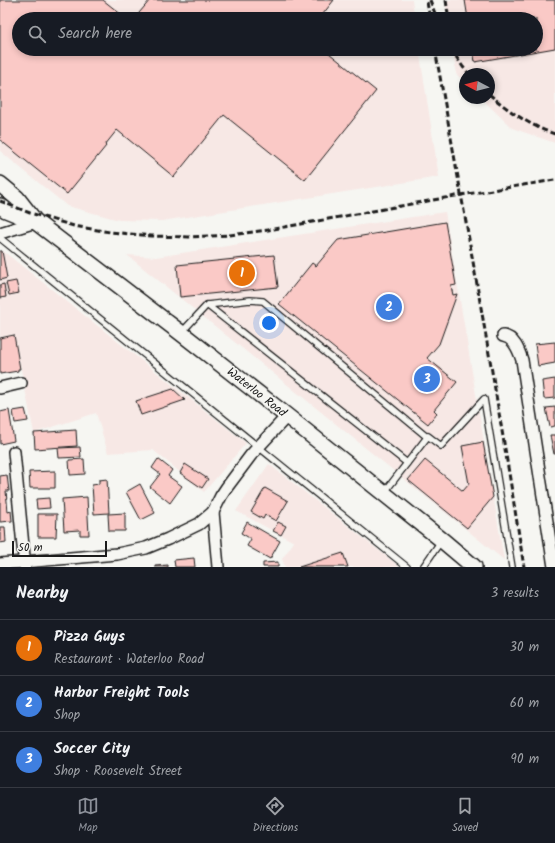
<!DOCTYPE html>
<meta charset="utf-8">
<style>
:root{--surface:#171b24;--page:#20242c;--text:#f1f3f6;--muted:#9ea1a6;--line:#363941;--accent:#8c9099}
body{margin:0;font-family:Kalam,sans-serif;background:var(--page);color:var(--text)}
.compass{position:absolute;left:459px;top:68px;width:36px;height:36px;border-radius:50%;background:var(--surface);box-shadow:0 2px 6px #0003;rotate:277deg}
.scale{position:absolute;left:12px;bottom:10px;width:95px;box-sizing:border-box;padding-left:4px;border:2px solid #1c1c1c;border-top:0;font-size:11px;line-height:14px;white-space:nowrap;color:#1c1c1c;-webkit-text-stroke:3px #f6f6f2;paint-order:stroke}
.you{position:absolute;left:269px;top:323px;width:14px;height:14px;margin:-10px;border:3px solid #fff;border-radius:50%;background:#1a73e8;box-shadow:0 0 0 6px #1a73e833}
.badge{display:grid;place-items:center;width:26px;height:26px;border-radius:50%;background:var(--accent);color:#fff;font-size:13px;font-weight:700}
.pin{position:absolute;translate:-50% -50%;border:2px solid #fff;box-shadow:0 1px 4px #0006}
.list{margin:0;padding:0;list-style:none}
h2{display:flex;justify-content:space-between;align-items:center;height:52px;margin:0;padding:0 16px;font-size:17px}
h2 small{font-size:13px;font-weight:400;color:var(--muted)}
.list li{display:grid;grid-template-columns:26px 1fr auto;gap:12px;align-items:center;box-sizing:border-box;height:56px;padding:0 16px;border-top:1px solid var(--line)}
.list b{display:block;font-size:15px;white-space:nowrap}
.list p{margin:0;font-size:13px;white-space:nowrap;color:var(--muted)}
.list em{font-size:13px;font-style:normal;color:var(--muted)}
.icon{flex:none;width:22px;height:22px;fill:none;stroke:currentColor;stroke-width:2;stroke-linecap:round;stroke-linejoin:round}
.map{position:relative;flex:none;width:555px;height:567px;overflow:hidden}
.search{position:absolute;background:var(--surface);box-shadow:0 2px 6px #0003;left:12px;right:12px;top:12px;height:44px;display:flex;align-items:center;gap:10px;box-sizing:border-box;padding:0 14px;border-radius:22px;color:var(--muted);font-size:15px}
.sheet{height:220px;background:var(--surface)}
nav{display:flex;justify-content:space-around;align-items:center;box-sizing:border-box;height:56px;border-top:1px solid var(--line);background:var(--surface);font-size:11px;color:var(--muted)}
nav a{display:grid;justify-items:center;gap:2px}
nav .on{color:var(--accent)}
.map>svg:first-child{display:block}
</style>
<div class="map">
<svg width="555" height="567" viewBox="0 0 555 567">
<rect width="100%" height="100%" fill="#f6f6f2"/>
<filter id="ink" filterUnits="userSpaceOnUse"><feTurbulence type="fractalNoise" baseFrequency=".025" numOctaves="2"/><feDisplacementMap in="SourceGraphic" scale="8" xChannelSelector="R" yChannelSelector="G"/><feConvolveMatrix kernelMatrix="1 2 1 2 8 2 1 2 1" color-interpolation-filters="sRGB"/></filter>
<g filter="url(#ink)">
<!-- built -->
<g fill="#f7e8e5">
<polygon points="0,0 412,0 415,19 19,19 19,49 419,49 439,177 162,221 119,220 67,206 0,151"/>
<polygon points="445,0 555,0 555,143 512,128 481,98 489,98 489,74 465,74 465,82 456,74 453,49 536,49 536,19 448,19"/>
<polygon points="445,212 504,560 127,255 156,257"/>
<polygon points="0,251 3,251 246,443 204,492 153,450 108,453 96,413 34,433 14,335 0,337"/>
<polygon points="269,464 400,567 285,567 282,559 294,542 236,511"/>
</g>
<!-- building -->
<g fill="#fac9c6" stroke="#1c1c1c">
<polygon points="0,0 103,0 127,19 19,19 19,49 324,49 376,91 305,180 224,115 174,177 117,130 105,145 106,146 67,194 0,140"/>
<polygon points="150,0 334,0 319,19 134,19"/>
<polygon points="465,0 555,0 555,48 475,62 473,49 536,49 536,19 468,19"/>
<polygon points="445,222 456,285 451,286 453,295 457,294 439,344 427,358 457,382 434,410 437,413 428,424 279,304 312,263 316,266 338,240"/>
<polygon points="0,251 2,251 7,278 0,280"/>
<polygon points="274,255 278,287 180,297 177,265"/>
<polygon points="16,281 19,293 9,295 6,283"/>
<polygon points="4,284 6,297 0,298 0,285"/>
<polygon points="14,335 20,369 18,369 18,371 0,374 0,338"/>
<polygon points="555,342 555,363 538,366 535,344"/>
<polygon points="555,379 555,398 544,399 542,381"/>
<polygon points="173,389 185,400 141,415 136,401"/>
<polygon points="555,407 555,426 550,427 546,408"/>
<polygon points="25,409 28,421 15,423 13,411"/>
<polygon points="9,410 14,441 0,444 0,412"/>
<polygon points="76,430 77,446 35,449 34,433"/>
<polygon points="550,435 555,435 555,454 554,454"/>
<polygon points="483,442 493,497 467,528 408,480 425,460 463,491 469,484 462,446"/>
<polygon points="80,447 81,457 59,458 58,448"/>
<polygon points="84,459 85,474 70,475 69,460"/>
<polygon points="158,459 172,470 168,476 182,486 170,503 150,487 160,474 152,468"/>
<polygon points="185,464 208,479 202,488 180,473"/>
<polygon points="55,471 55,488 30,488 29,472"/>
<polygon points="7,475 9,491 6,491 8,512 11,511 12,521 0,522 0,476"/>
<polygon points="107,479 109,513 94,514 92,485 99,484 99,480"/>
<polygon points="140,484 155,513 141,520 126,492"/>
<polygon points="265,488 288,501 276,521 265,515 263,519 251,512"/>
<polygon points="87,497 89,535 80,535 80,530 64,531 62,499"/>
<polygon points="49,498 50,508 37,509 36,499"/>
<polygon points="125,513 125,531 109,531 108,514"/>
<polygon points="38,514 57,514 56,537 38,537"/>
<polygon points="247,522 280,541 270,559 247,546 251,539 241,533"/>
<polygon points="278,522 286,526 281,535 273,531"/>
<polygon points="0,527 5,527 6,542 0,543"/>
<polygon points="343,553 348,567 299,567"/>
<polygon points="194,558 195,567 175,567 174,560"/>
<polygon points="278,562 278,567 263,567 263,563"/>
<polygon points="168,565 168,567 155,567 155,566"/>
</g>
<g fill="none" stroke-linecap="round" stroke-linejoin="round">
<!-- lane casing -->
<g stroke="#1c1c1c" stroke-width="8">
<g id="lane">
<polyline points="0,238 407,567"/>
<polyline points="207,305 250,300 263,301 427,437"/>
<polyline points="181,333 207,305 407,463"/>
<polyline points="384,493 428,436 441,446 484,399 512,567"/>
<polyline points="423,567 441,541"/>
</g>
</g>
<!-- street casing -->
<g stroke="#1c1c1c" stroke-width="14">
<g id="street">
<polyline points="0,233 36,222"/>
<path d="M 503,336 C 514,337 519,351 522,360 L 554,567"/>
<polyline points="0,388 21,383"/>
<polyline points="14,452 25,567"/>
<polyline points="213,512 218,567"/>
<polyline points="0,564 117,554 146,548 168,539 199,524 213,512 221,496 227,487 251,455 287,416"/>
</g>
</g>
<!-- secondary casing -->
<g stroke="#1c1c1c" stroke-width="18">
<g id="secondary">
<polyline points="0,184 17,198 35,221"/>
<polyline points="0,206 6,210 36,222 181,333 287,416 442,540 474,567"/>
</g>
</g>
<!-- lane -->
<use href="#lane" stroke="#f6f6f2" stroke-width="5.5"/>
<!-- street -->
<use href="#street" stroke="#f6f6f2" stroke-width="11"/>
<!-- secondary -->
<use href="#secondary" stroke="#f6f6f2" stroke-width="15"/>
<!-- rail -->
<g stroke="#1c1c1c" stroke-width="3" stroke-dasharray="6 3" stroke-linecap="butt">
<polyline points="430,0 437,19"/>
<polyline points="446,0 448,14"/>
<polyline points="427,2 430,19"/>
<path d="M 435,49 C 466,221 497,394 524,567"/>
<polyline points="451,49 463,67 469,74"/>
<path d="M 489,94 C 509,111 530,126 555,134"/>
<polyline points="0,201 30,213 74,226 110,232 152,236 189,237 230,235 268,230 461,195 555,180"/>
</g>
</g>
</g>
<g text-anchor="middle" stroke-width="3" stroke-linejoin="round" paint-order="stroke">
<!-- street labels -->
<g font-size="12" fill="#1c1c1c" stroke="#f6f6f2">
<text transform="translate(257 392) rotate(38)" y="4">Waterloo Road</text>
</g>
</g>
</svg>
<svg class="compass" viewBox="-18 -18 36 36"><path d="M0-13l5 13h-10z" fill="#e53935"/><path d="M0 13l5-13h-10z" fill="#9ea1a6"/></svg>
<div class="scale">50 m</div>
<div class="you"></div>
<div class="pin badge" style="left:242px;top:273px;background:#e8710a">1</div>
<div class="pin badge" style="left:389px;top:307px;background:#3f7fe0">2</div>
<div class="pin badge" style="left:427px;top:379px;background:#3f7fe0">3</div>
<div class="search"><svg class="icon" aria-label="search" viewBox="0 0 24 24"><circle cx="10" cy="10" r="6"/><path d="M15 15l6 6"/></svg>Search here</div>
</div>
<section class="sheet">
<h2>Nearby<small>3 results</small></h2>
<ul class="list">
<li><span class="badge" style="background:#e8710a">1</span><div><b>Pizza Guys</b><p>Restaurant · Waterloo Road</p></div><em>30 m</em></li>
<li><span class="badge" style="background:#3f7fe0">2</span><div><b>Harbor Freight Tools</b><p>Shop</p></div><em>60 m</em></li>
<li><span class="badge" style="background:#3f7fe0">3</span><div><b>Soccer City</b><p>Shop · Roosevelt Street</p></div><em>90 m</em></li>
</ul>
</section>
<nav>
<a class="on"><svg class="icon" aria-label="map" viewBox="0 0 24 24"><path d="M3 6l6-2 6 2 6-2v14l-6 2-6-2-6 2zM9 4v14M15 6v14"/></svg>Map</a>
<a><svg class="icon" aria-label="directions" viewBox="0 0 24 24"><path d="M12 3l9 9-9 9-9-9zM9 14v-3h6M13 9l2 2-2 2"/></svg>Directions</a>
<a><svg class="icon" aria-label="saved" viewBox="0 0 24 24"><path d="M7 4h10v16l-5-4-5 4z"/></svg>Saved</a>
</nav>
